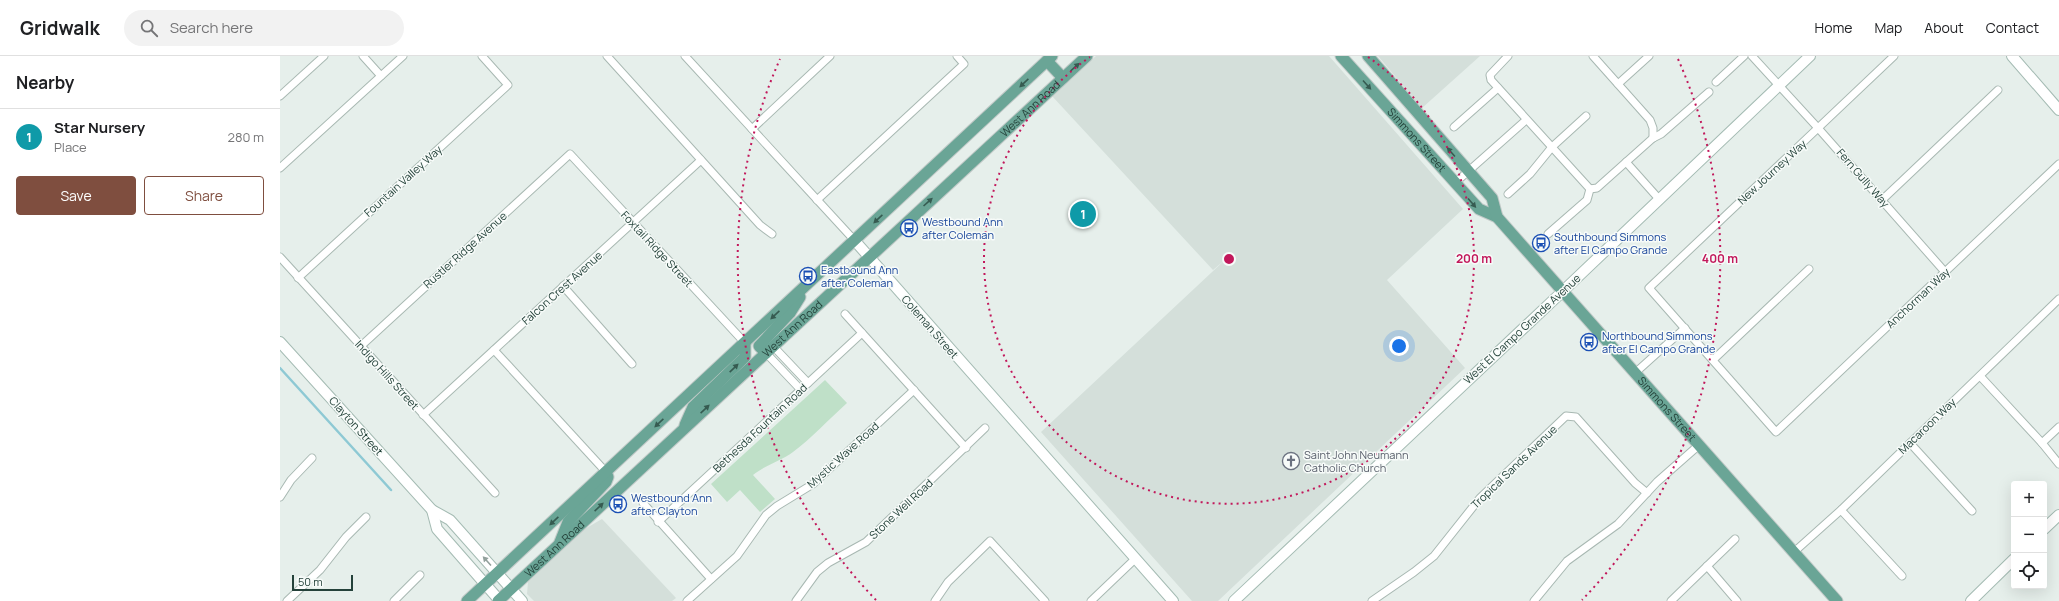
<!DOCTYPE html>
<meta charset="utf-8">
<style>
:root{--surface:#fff;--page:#f2f2f2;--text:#202124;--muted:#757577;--line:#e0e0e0;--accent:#7f4e3f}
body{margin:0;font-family:Manrope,sans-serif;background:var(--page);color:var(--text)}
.controls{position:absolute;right:12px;bottom:12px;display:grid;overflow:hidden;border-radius:4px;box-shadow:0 4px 16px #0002}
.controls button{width:36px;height:36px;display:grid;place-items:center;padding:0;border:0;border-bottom:1px solid var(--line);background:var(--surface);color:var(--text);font:20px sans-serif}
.scale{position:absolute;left:12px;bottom:10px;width:61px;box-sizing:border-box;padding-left:4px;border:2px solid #24423a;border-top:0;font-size:11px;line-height:14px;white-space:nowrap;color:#24423a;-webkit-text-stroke:3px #f7fbf9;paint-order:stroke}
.you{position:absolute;left:1119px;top:290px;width:14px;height:14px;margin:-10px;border:3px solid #fff;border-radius:50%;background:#1a73e8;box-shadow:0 0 0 6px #1a73e833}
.badge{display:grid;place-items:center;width:26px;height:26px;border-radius:50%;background:var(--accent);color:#fff;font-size:13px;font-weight:700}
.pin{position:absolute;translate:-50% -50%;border:2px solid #fff;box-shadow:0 1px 4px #0006}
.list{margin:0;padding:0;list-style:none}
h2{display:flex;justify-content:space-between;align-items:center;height:52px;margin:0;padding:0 16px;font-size:17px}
h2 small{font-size:13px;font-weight:400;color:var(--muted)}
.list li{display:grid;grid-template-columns:26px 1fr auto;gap:12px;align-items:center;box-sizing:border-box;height:56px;padding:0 16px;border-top:1px solid var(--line)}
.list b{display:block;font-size:15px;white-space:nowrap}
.list p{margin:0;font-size:13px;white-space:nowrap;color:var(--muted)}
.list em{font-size:13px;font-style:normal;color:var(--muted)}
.actions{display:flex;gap:8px;padding:12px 16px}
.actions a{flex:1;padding:9px 0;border:1px solid var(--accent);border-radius:4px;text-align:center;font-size:14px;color:var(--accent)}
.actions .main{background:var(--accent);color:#fff}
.icon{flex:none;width:22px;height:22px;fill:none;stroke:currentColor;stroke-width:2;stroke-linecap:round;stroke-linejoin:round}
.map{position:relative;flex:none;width:1779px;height:545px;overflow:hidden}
header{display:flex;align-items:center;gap:24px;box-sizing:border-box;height:56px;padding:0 20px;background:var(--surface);border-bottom:1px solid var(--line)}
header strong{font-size:19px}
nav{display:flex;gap:22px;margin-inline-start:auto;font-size:14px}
.search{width:280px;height:36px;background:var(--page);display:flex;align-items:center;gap:10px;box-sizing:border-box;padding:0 14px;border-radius:22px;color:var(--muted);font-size:15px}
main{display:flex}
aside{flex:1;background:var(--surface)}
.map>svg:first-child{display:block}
</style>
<header>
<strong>Gridwalk</strong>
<div class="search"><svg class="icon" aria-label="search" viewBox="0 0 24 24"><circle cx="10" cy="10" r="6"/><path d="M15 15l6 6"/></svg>Search here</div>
<nav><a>Home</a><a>Map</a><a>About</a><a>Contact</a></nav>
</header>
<main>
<aside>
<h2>Nearby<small></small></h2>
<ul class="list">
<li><span class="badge" style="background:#0f9aa8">1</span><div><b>Star Nursery</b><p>Place</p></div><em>280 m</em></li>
</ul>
<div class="actions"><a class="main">Save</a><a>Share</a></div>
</aside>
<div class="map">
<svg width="1779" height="545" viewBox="0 0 1779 545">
<rect width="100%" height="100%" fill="#e6efeb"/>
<!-- built -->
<g fill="#d4dfda">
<polygon points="816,0 1049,0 1183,153 1107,224 1185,312 938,545 912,545 761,376 947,202 933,214 772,40"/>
<polygon points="1098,0 1200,0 1142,52"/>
<polygon points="322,463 396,542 392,545 254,545 247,538 248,526 303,474"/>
</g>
<!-- green -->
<path fill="#bfe0c8" d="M 545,324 L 567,347 C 549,363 532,382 513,396 C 501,405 485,409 473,419 L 495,443 L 480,456 L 460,434 L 447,446 L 431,428 Z"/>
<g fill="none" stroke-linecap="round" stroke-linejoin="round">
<!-- stream -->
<polyline stroke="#8ec9d4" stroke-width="2.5" points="0,312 111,434"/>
<!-- street casing -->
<g stroke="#a8b8b2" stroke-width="9">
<g id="street">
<polyline points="83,0 101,20"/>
<polyline points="327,0 480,169 492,178"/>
<polyline points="405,0 575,185"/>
<polyline points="1228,0 1210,19 1211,24 1310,133"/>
<polyline points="1313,0 1370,64 1373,72 1373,82"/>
<polyline points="1472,0 1538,72 1665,216"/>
<polyline points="1614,0 1369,232 1496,376 1779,108"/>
<polyline points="1436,26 1464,0"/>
<polyline points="1338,28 1369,0"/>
<polyline points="0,40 44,0"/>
<polyline points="1174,71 1218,32"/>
<polyline points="472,73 550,0"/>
<polyline points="1346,106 1379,143"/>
<polyline points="0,112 123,0"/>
<polyline points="1175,127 1246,64"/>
<polyline points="1310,133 1317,132 1373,82 1381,78 1429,36"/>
<polyline points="1228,138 1250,118 1272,91 1306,60"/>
<polyline points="537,144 684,8 677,0"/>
<polyline points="1602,144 1718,34"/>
<polyline points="1268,178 1307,144 1310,133"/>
<polyline points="0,201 215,437"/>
<polyline points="18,222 228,29 202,0"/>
<polyline points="283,230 352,308"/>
<polyline points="565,258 686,392"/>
<polyline points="81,290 290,98 465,287"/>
<polyline points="493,290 528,327"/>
<polyline points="214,294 326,416"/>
<polyline points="486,297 521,334"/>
<polyline points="1433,304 1529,213"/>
<polyline points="1355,317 1405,272"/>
<polyline points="1700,320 1762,387 1779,408"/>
<polyline points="143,359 421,104"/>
<polyline points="1630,387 1692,455"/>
<polyline points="1762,387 1779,371"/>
<polyline points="0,441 11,424 32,402"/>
<polyline points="363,447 431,523"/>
<polyline points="1561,454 1622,520"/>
<polyline points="378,466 582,277"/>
<polyline points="1514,496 1561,454 1779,243"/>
<polyline points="1427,510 1457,545"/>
<polyline points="7,545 40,514 66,481 86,461"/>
<polyline points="114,545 140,519"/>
<polyline points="407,545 457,500 486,459 497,450 533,428 634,334"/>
<polyline points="516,545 537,516 548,507 586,486 705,372"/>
<polyline points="655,545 668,526 710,485 765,545"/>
<polyline points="811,545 855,503"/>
<polyline points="1092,545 1134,516 1154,500 1200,442 1286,360 1296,361 1355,427 1367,437"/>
<polyline points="1254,545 1287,505 1338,468 1377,426 1419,389"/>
<polyline points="1391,545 1455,483"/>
</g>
</g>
<!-- secondary casing -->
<g stroke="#a4bbb3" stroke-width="12">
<g id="secondary">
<polyline points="1732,0 1779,54"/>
<polyline points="575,185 893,545"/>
<polyline points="0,286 152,454 170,464 242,545"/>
<polyline points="152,454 157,473 220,545"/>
<polyline points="1764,473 1779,459"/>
<polyline points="954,545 1283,235 1530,0"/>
<polyline points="1691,545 1734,503"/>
</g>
</g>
<!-- primary casing -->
<g stroke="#c2cac8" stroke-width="13">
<g id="primary">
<path id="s1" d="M 1061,0 L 1199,153 L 1217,161 L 1557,545"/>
<polyline points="1088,0 1212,142 1217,161"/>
<polyline points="767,5 783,22"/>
<polyline points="486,297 479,290 510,257 520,241"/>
<polyline points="405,369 413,351 465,301 465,287"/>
<polyline points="280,486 288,466 326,426 328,421 326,416"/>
<polyline points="187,545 772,0"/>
<path id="s2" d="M 218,545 L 807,0"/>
</g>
</g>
<!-- street -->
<use href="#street" stroke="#fff" stroke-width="7"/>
<!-- secondary -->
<use href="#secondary" stroke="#fff" stroke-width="10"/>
<!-- primary -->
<use href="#primary" stroke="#6aa596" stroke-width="11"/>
</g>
<!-- one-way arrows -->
<defs><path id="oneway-solid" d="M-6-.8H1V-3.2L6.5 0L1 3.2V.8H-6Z"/></defs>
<g fill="#365b51">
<use href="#oneway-solid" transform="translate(795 11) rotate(-42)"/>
<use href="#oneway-solid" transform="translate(744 27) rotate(137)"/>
<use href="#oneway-solid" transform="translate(1087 29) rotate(48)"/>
<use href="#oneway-solid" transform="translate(1171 96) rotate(-131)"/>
<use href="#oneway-solid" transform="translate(648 146) rotate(-42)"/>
<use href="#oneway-solid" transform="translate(1192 147) rotate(49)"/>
<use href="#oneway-solid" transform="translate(598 163) rotate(137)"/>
<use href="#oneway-solid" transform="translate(495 259) rotate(137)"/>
<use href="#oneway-solid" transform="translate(454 312) rotate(-44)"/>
<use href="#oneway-solid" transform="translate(425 353) rotate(-43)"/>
<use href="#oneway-solid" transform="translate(379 367) rotate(137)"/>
<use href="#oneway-solid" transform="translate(319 451) rotate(-43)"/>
<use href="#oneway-solid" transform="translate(274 465) rotate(137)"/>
</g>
<use fill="#92a09c" href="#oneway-solid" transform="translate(207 505) rotate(-132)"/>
<!-- distance rings -->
<g fill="none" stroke="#c2185b" stroke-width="2" stroke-dasharray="2 4">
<path d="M1088 1A245 245 0 1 1 810 1"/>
<path d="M596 544A491 491 0 0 1 500 3M1398 3A491 491 0 0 1 1302 544"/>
</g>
<!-- icons -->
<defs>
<g id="bus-ring" transform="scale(0.9)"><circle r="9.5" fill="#f7fbf9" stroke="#1a4fb4" stroke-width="1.5"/><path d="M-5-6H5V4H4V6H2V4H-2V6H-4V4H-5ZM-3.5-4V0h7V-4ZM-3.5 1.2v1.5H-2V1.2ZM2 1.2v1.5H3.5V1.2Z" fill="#1a4fb4"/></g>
<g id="church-ring" transform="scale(0.9)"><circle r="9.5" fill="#f7fbf9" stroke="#6b7280" stroke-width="1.5"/><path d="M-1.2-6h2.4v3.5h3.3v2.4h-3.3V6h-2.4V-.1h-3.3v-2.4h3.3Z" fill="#6b7280"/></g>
</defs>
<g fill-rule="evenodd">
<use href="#bus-ring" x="629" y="172"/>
<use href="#bus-ring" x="1261" y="187"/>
<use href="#bus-ring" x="528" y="220"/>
<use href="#bus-ring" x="1309" y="286"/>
<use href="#church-ring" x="1011" y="405"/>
<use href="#bus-ring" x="338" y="448"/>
</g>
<g text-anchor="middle" stroke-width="3" stroke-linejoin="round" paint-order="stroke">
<!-- street labels -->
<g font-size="11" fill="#24423a" stroke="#f7fbf9">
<text dy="4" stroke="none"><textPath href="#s2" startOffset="725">West Ann Road</textPath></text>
<text dy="4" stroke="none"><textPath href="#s1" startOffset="113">Simmons Street</textPath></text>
<text transform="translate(1492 116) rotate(-43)" y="4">New Journey Way</text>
<text transform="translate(1583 122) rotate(49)" y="4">Fern Gully Way</text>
<text transform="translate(123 125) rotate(-42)" y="4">Fountain Valley Way</text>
<text transform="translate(377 193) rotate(47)" y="4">Foxtail Ridge Street</text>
<text transform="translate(185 194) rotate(-42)" y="4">Rustler Ridge Avenue</text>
<text transform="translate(282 232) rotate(-42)" y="4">Falcon Crest Avenue</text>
<text transform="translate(1638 242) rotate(-43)" y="4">Anchorman Way</text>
<text transform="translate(650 271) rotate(49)" y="4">Coleman Street</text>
<text dy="4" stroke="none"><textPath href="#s2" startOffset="401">West Ann Road</textPath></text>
<text transform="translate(1242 273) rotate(-43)" y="4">West El Campo Grande Avenue</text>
<text transform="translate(107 319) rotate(48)" y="4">Indigo Hills Street</text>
<text dy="4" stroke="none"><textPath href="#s1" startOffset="482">Simmons Street</textPath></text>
<text transform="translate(76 370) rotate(48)" y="4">Clayton Street</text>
<text transform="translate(1647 370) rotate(-44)" y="4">Macaroon Way</text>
<text transform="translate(480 372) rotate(-43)" y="4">Bethesda Fountain Road</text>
<text transform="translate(563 399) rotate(-42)" y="4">Mystic Wave Road</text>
<text transform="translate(1234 411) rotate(-44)" y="4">Tropical Sands Avenue</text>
<text transform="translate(621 453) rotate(-43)" y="4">Stone Well Road</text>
<text dy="4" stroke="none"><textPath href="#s2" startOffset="77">West Ann Road</textPath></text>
</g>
<!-- transit labels -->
<g font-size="11" fill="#164399" stroke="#f7fbf9" text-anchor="start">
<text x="642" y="170">Westbound Ann<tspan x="642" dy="13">after Coleman</tspan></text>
<text x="1274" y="185">Southbound Simmons<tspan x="1274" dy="13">after El Campo Grande</tspan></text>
<text x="541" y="218">Eastbound Ann<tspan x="541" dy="13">after Coleman</tspan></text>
<text x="1322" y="284">Northbound Simmons<tspan x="1322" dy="13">after El Campo Grande</tspan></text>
<text x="351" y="446">Westbound Ann<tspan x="351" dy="13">after Clayton</tspan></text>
</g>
<!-- worship labels -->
<g font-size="11" fill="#5b616d" stroke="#f7fbf9" text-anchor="start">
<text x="1024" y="403">Saint John Neumann<tspan x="1024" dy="13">Catholic Church</tspan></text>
</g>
</g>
<circle cx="949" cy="203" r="6" fill="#c2185b" stroke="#f7fbf9" stroke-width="2"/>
<g font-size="12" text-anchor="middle" font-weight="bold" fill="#c2185b" stroke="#f7fbf9" stroke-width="3" stroke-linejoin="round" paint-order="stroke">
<text x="1194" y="207">200 m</text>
<text x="1440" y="207">400 m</text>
</g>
</svg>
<div class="controls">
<button>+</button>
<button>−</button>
<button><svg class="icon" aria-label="locate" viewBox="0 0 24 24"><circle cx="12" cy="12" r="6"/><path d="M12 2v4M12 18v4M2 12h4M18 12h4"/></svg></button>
</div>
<div class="scale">50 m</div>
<div class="you"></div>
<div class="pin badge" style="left:803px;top:158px;background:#0f9aa8">1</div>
</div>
</main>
